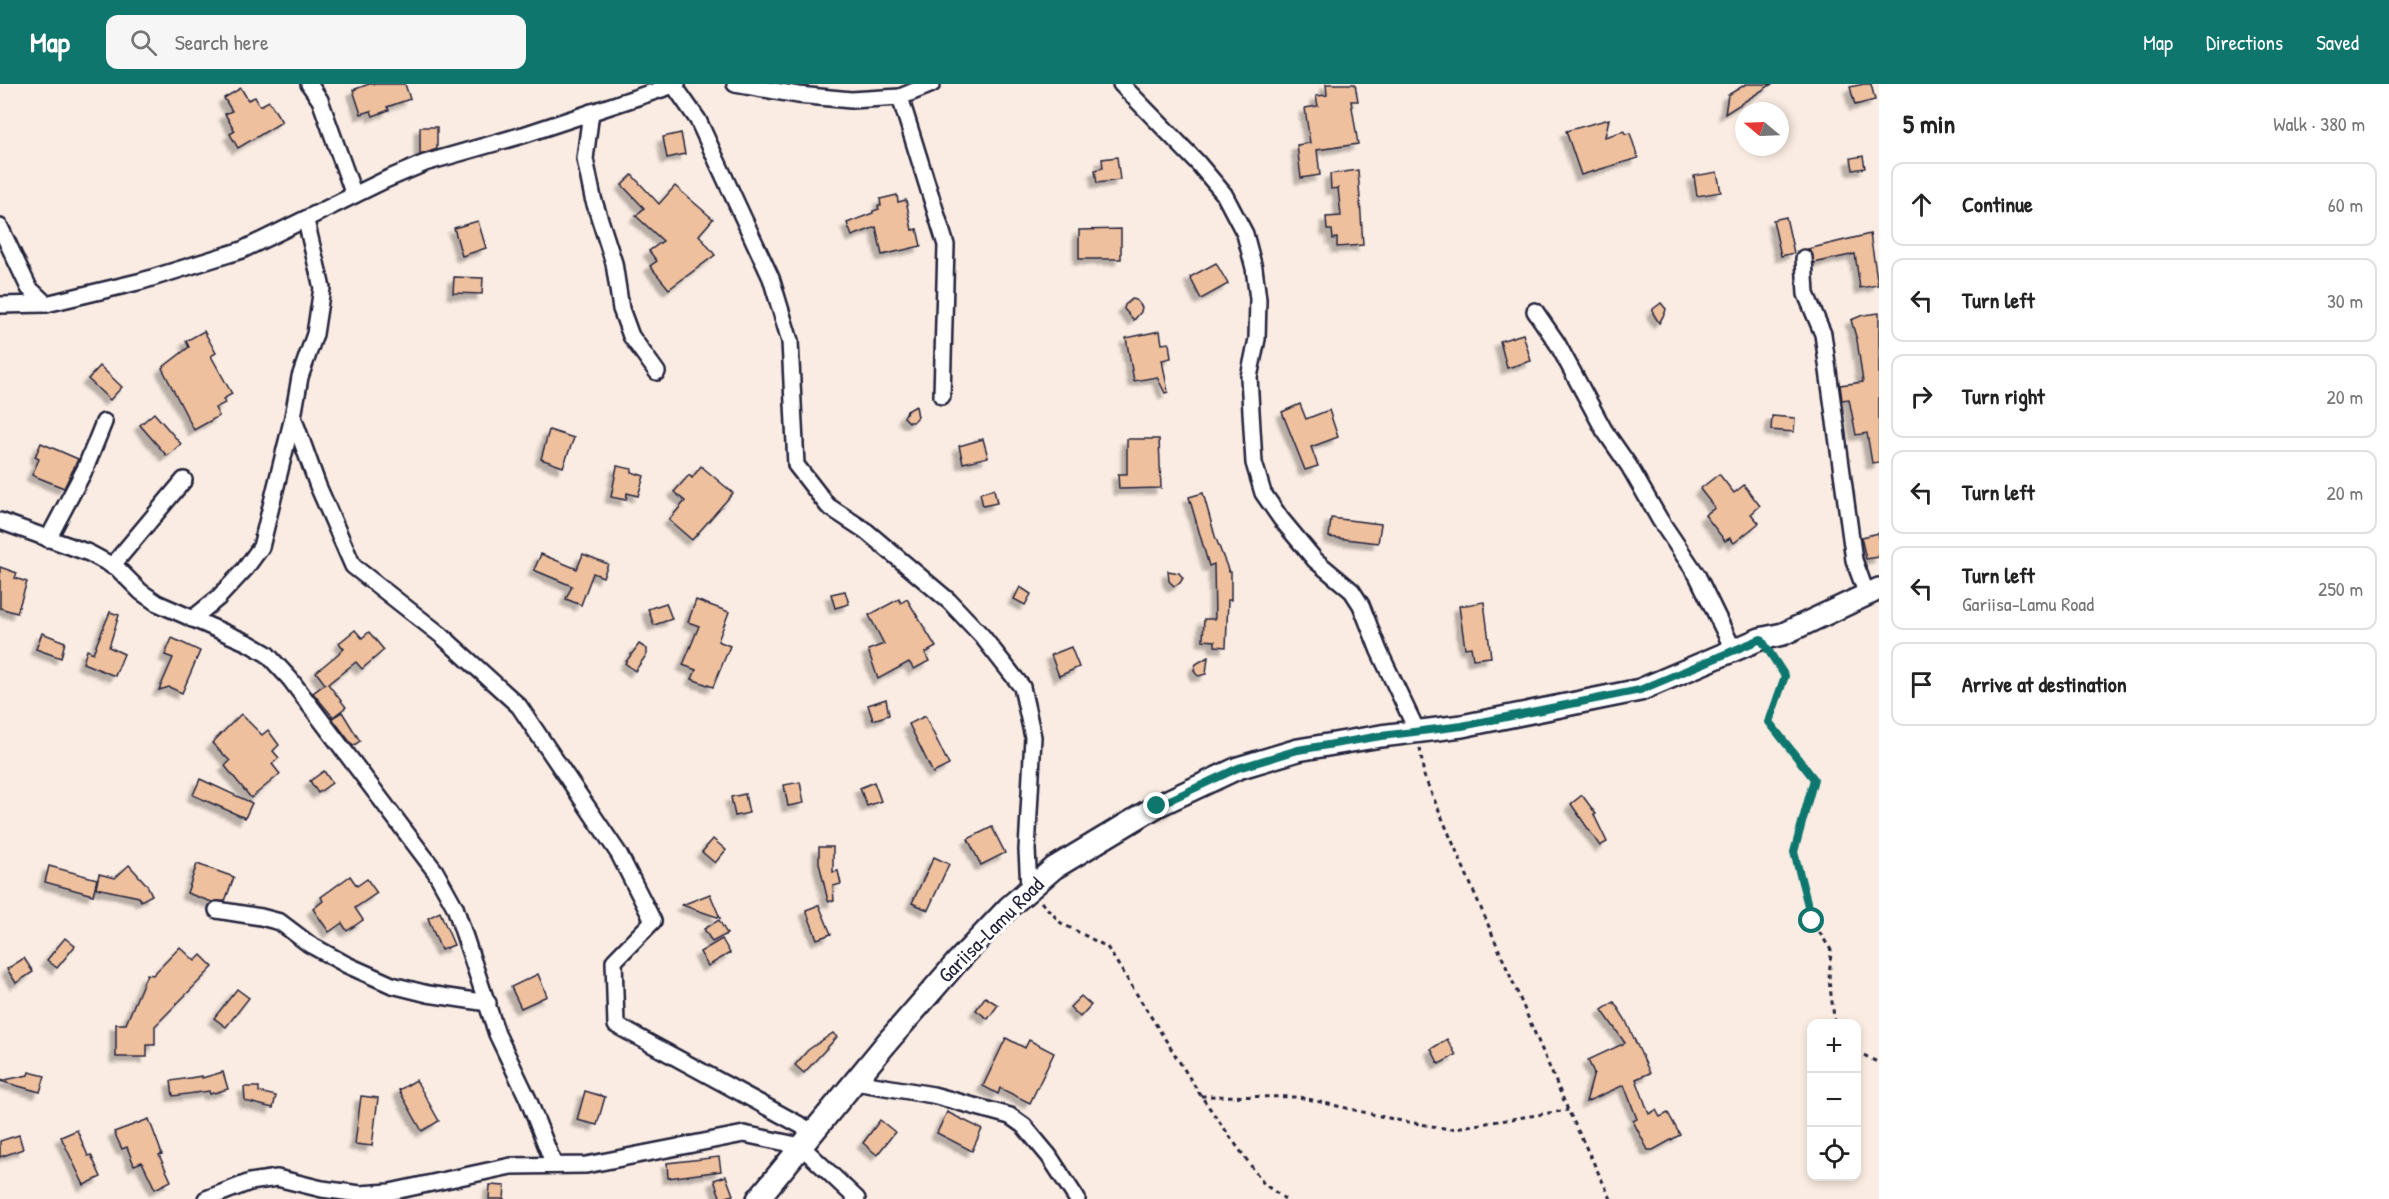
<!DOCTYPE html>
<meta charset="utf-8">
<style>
:root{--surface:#fff;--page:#f6f6f6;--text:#222;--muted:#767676;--line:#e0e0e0;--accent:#0f766e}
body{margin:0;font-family:"Patrick Hand",sans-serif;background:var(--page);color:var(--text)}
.controls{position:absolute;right:18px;bottom:18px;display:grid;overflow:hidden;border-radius:12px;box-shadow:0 3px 9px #0003}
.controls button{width:54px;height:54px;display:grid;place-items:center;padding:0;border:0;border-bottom:2px solid var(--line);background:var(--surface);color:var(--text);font:30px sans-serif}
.compass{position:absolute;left:1735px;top:18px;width:54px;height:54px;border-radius:50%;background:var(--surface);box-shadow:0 3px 9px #0003;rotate:289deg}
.stop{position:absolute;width:18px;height:18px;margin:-14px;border:4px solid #0f766e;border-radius:50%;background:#fff}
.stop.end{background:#0f766e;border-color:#fff;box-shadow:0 2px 6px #0008}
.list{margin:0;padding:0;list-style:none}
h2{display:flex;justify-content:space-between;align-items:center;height:78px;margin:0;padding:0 24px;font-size:26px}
h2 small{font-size:20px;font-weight:400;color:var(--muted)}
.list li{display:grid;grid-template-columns:39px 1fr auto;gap:18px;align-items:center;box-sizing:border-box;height:84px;margin:0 12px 12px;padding:0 12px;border:2px solid var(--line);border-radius:12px}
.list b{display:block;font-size:22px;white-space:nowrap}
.list p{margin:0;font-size:20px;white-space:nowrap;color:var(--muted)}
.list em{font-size:20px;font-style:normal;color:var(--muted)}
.icon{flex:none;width:33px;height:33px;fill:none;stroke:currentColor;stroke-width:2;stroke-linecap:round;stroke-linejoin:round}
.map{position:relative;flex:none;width:1879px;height:1115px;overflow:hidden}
header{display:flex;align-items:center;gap:36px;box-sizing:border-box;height:84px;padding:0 30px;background:var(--accent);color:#fff}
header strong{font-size:28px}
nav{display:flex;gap:33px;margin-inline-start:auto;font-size:21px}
.search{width:420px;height:54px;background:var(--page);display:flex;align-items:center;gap:15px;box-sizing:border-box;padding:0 21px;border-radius:12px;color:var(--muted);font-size:22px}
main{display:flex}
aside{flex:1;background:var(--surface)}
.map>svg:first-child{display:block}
</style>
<header>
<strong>Map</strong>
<div class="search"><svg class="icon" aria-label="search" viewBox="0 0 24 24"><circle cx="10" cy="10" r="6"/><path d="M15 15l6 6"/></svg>Search here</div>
<nav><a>Map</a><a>Directions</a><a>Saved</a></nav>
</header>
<main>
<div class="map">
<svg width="1879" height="1115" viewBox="0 0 1879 1115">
<defs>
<filter id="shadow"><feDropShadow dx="-5.5" dy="5.5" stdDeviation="1.5" flood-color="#0004"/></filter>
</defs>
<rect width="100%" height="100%" fill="#faece2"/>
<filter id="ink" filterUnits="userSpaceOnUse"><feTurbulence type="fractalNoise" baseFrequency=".0167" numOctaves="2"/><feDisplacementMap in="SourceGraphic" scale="12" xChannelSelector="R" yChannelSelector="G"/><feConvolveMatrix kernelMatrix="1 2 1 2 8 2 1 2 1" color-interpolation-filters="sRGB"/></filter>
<g filter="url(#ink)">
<!-- building -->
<g fill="#eec09e" stroke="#22223b" stroke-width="1.5" filter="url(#shadow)">
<polygon points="369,0 405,0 410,15 387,23 389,26 373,32 371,27 361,30 353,6"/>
<polygon points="1326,0 1355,0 1358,17 1351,17 1358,60 1317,66 1320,91 1301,94 1297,61 1310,59 1305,24 1318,22 1316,12 1327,11"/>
<polygon points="1746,0 1772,0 1725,30 1728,11"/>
<polygon points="1864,0 1871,0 1875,16 1855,21 1850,3"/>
<polygon points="241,4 248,16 255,13 260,22 269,17 282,38 238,64 230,50 235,47 225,30 232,27 224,14"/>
<polygon points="1609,35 1605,53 1624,47 1625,50 1630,49 1638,74 1581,91 1566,47"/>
<polygon points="420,43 437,43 437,65 420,71"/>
<polygon points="681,49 685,70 667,74 663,53"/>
<polygon points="1863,72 1865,84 1853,86 1851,74"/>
<polygon points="1117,73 1120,96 1097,99 1095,86 1103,84 1102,75"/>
<polygon points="1358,86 1363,161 1337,163 1337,154 1333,155 1332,146 1327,146 1326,133 1341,132 1338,104 1331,105 1330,90"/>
<polygon points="1717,88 1721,108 1697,112 1694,92"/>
<polygon points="632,91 659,120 675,102 713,135 699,151 715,171 669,205 650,182 657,177 649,167 663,157 636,132 644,124 622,101"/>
<polygon points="897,111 898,118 906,116 912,146 917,145 921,162 882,171 876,143 852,152 847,139 873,129 873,127 879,125 878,122 881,122 880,115"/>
<polygon points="1786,133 1794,169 1781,172 1773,136"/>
<polygon points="478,137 486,164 462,172 454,144"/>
<polygon points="1121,145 1121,175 1079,175 1079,146"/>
<polygon points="1870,150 1878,201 1860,204 1855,170 1814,179 1812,169 1808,165"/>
<polygon points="1216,179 1228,200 1201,215 1190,193"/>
<polygon points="454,193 483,194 482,210 453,209"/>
<polygon points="1132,215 1136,216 1142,223 1141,228 1134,236 1124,225 1125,221"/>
<polygon points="1661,219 1666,225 1665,229 1659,239 1653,229 1653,225"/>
<polygon points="1879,229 1879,378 1872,379 1867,349 1856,351 1849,315 1842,316 1840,301 1863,298 1857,256 1851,236 1863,231"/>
<polygon points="204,247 216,269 211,272 232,310 223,315 225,319 215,324 219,332 194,346 162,284 189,263 186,257"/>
<polygon points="1160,247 1162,260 1169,259 1171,274 1162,276 1168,308 1165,309 1157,293 1134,297 1126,254"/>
<polygon points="1523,250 1531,277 1507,284 1500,257"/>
<polygon points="100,282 122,303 110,316 88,295"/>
<polygon points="1300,320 1306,335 1329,326 1338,353 1311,363 1318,382 1305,386 1282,328"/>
<polygon points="916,322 918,333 913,338 909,338 904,333 907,327"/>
<polygon points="154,329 181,360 167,372 140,341"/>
<polygon points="1772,332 1795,334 1794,348 1771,346"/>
<polygon points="549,346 574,354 563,383 541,375"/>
<polygon points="983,355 988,373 963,379 959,362"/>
<polygon points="1127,355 1159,355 1161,404 1119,405 1118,390 1127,390"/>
<polygon points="41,359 78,375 64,404 32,391 39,375 35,373"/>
<polygon points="617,382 632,385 632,388 644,392 638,412 627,409 626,416 611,413"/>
<polygon points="701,382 733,409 692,456 669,436 685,417 674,408 689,391 692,394"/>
<polygon points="1719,390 1734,409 1744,401 1760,422 1751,430 1759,439 1734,459 1730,454 1725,457 1705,431 1715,424 1700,405"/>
<polygon points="994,405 997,419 983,422 980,409"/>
<polygon points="1203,409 1215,452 1229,488 1231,488 1231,516 1228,516 1226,563 1215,562 1215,557 1203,556 1204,535 1215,535 1214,480 1209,482 1189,413"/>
<polygon points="1331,434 1381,440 1378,459 1329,453"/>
<polygon points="1879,449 1879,473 1866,475 1861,453"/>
<polygon points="541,470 577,485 583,470 608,480 603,493 593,489 581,521 566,515 572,502 534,486"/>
<polygon points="0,483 17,489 15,494 27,498 17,529 0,524"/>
<polygon points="1168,487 1179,489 1183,494 1180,499 1174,502 1169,497"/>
<polygon points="1020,503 1031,510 1025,521 1014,515"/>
<polygon points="845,507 849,520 835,524 831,510"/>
<polygon points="899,515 901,519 907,515 936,563 925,569 929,577 914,585 909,578 878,595 868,566 884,560 869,531"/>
<polygon points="696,516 729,528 718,557 730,562 713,603 692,595 696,586 683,581 699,542 688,538"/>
<polygon points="1484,518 1491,573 1473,575 1471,563 1465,564 1459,522"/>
<polygon points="666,519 672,535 654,541 648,525"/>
<polygon points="110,528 119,531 109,563 124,570 115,592 83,579 87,566 93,569"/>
<polygon points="355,546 362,554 369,548 384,566 362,585 356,578 328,600 346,623 333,633 313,609 325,600 316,588 344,565 339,559"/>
<polygon points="42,549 65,558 61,574 36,565"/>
<polygon points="172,554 200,567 182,609 169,603 159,606 173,574 165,571"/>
<polygon points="639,560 647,565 647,570 635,587 625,579"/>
<polygon points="1071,563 1079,583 1059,592 1051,571"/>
<polygon points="1208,573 1206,590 1199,592 1196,590 1194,586 1196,580"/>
<polygon points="886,615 889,631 873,636 868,621"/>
<polygon points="342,628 360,657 353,662 332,634"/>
<polygon points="241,630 262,651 268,646 279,661 273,667 279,674 272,680 280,690 251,714 225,682 230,677 212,659"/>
<polygon points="925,632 949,681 933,689 909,640"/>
<polygon points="324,687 332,699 318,709 310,697"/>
<polygon points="200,695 252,719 245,734 193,711"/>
<polygon points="800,698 804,719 788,722 784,701"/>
<polygon points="874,698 881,717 867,722 860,704"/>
<polygon points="745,710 749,729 735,732 731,713"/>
<polygon points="1582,711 1596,730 1594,731 1607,758 1600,762 1571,720"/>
<polygon points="992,743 1005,769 981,781 968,755"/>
<polygon points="713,755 726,766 715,779 702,768"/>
<polygon points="819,763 833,763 833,788 838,787 841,800 833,802 834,817 828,817 819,779"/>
<polygon points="934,773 949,780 928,826 912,819"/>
<polygon points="197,780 234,793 225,817 212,818 187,809"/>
<polygon points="129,781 147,801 152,811 141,817 139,813 96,804 99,790 115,794"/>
<polygon points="49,782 97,795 93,811 45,798"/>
<polygon points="350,792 357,802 367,795 377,809 355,824 363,836 347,847 342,839 329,848 313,825 323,817 321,813"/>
<polygon points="710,810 720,834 682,821"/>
<polygon points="819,821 831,850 817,855 806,826"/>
<polygon points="440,828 454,861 441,866 428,834"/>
<polygon points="719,836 727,850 712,858 704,845"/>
<polygon points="65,854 75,862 57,884 47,876"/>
<polygon points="722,855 730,869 708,882 700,868"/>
<polygon points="180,863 195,877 201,871 213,883 155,942 155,961 147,961 147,973 116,973 116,940 126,940 147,890 153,891"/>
<polygon points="24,874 33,888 16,899 7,885"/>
<polygon points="538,890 547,912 521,924 511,903"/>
<polygon points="237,905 249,914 226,943 214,934"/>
<polygon points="1081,912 1091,921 1080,933 1070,923"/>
<polygon points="985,913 998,921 988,935 976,926"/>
<polygon points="1614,918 1625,935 1650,989 1636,995 1649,1030 1656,1026 1660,1033 1668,1029 1680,1051 1653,1066 1648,1066 1633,1037 1637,1035 1624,1001 1586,1018 1594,989 1588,976 1625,959 1602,926"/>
<polygon points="833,949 837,953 804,989 795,981 808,966"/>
<polygon points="1006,954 1025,964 1029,956 1054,969 1030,1019 1000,1004 998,1010 983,1002"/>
<polygon points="1447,955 1456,971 1439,980 1431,965"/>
<polygon points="29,988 45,992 40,1008 0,997 28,991"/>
<polygon points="223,988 228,1005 210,1010 209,1007 173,1012 171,997 202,992 202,994"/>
<polygon points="416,996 439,1037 422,1047 399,1006"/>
<polygon points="244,1003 259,1003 259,1008 276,1012 273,1024 245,1017"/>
<polygon points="585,1007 605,1013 597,1041 577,1036"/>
<polygon points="361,1012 378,1014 372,1062 355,1060"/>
<polygon points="947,1028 982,1045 972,1067 937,1049"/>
<polygon points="149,1035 162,1070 159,1071 171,1097 155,1105 142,1078 134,1081 127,1063 122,1065 114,1048"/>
<polygon points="880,1036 895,1048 877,1071 863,1059"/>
<polygon points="77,1046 88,1072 91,1071 101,1093 84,1101 61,1053"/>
<polygon points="19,1051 23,1065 0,1073 0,1057"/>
<polygon points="719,1073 721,1087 668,1094 667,1079"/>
<polygon points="726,1092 733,1111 721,1115 714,1096"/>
<polygon points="490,1101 505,1102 504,1115 489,1115"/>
</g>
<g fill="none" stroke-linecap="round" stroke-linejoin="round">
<!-- street casing -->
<g stroke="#22223b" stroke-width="20">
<g id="street">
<polyline points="309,0 320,16 354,111"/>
<polyline points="673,0 698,36 771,194 790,257 796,381 828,422 866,447 949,517 982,552 1022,603 1033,653 1027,766 1029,804"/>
<polyline points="735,0 798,11 851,16 900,13 932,0"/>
<polyline points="1121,0 1197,78 1224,110 1245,150 1254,184 1258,215 1257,255 1249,293 1254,379 1263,409 1281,435 1315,476 1352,507 1361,521 1379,567 1417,647"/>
<polyline points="900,13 946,161 942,312"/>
<polyline points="591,28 585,75 593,114 614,179 621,225 631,252 657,288"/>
<polyline points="306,137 322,204 315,250 300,293 293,333 318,402 353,482 442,552 519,622 619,770 653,837 614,877 616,941 813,1048"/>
<polyline points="0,143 29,204 46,220"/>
<polyline points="1804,174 1806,210 1823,250 1854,476 1867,511"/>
<polyline points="0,221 46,220 142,197 242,166 385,96 425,79 523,51 677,0"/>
<polyline points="1535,227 1557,259 1604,346 1629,382 1660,436 1697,491 1734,567"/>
<polyline points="0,437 89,469 117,484 141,508 157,519 248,559 267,570 290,595 435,787 455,823 497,950 528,1015 554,1081"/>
<polyline points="48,455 85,385 104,338"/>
<polyline points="112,482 184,396"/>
<polyline points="192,535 218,514 245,485 261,463 293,333"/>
<polyline points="217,826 261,833 280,838 309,860 347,881 392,901 428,910 488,919"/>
<polyline points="855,998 933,1011 1010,1032 1024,1042 1049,1072 1077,1115"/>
<polyline points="206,1115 250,1098 277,1094 322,1105 360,1110 390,1108 511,1082 586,1081 744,1050 801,1062 857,1115"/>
</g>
</g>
<!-- secondary casing -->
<g stroke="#22223b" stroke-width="26">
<polyline id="secondary" points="758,1115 889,956 957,878 1009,823 1054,784 1157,722 1238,684 1298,666 1381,652 1462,642 1640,606 1760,555 1783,550 1879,505"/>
</g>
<!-- path -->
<g stroke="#22223b" stroke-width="3" stroke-dasharray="4.5 4.5" stroke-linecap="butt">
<polyline points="1771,572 1785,592 1769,638 1814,695 1794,768 1812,837 1831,866 1829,896 1835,940"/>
<polyline points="1420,664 1424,692 1568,1026 1611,1115"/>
<polyline points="1041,818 1061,839 1107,863 1201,1012 1264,1100 1285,1115"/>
<polyline points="1856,967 1879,979"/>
<polyline points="1201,1012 1299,1013 1397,1036 1449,1045 1568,1026"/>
</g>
<!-- street -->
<use href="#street" stroke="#fff" stroke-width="15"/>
<!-- secondary -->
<use href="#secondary" stroke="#fff" stroke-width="21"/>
</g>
</g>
<g fill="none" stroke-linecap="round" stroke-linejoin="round" filter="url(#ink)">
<!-- route -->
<polyline stroke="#0f766e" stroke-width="8" points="1157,722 1238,684 1298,666 1381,652 1462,642 1640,606 1761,555 1785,592 1769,638 1814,695 1794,768 1812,837"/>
</g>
<g text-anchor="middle" stroke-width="6" stroke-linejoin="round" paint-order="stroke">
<!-- street labels -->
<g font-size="21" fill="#22223b" stroke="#fff">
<text transform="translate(991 846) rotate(-45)" y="7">Gariisa-Lamu Road</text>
</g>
</g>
</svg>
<div class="controls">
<button>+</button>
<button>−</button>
<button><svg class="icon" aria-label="locate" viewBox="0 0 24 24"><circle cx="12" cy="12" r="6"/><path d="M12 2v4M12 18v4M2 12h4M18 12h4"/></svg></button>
</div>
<svg class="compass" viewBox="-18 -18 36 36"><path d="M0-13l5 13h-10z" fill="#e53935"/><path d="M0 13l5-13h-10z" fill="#767676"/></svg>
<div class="stop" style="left:1812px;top:837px"></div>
<div class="stop end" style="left:1157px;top:722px"></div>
</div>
<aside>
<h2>5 min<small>Walk · 380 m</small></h2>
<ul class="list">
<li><svg class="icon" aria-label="ahead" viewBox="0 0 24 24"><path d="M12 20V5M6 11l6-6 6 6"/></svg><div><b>Continue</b></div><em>60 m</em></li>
<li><svg class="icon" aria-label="left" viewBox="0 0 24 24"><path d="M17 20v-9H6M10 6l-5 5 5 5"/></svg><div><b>Turn left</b></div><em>30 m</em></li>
<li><svg class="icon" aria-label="right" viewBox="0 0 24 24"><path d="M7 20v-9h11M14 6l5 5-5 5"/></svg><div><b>Turn right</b></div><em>20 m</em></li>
<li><svg class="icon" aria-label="left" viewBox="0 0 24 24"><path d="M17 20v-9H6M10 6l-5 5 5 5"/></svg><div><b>Turn left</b></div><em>20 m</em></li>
<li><svg class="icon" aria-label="left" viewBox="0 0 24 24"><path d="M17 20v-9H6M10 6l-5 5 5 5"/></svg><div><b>Turn left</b><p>Gariisa-Lamu Road</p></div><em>250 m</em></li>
<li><svg class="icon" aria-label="arrive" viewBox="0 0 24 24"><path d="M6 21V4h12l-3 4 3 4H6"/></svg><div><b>Arrive at destination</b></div></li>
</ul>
</aside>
</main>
